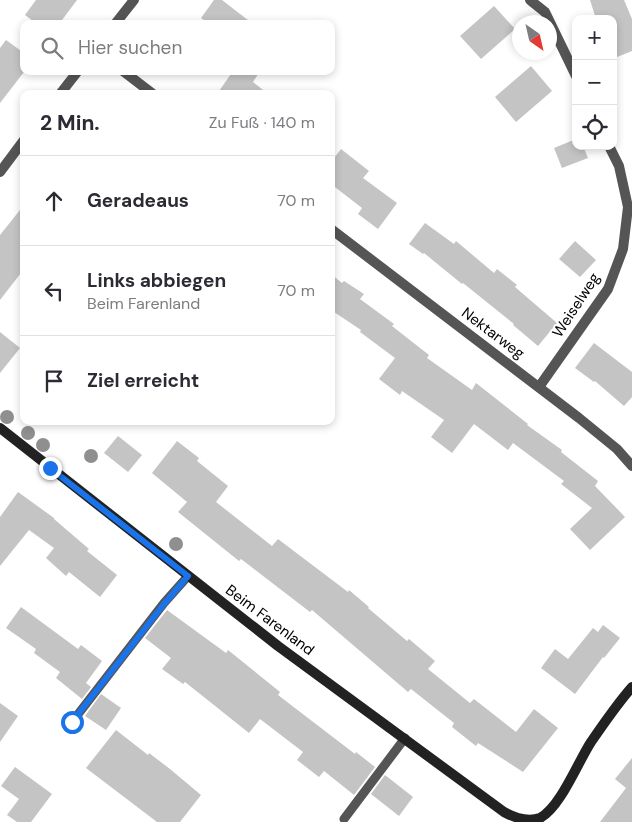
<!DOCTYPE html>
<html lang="de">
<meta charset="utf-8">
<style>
:root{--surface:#fff;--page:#f7f7f7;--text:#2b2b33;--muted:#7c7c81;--line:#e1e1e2}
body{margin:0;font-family:"DM Sans",sans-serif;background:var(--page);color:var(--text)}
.controls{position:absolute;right:15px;top:15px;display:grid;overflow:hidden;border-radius:10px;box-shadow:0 2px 8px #0003}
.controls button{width:45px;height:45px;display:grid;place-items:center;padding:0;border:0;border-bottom:1px solid var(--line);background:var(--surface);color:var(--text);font:25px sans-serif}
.compass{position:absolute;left:512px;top:15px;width:45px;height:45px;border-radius:50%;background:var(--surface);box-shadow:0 2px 8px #0003;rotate:146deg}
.stop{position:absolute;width:15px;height:15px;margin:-11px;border:4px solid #1a73e8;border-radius:50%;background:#fff}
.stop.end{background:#1a73e8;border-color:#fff;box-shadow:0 1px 5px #0008}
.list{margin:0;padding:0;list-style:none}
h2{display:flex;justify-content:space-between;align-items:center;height:65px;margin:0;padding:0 20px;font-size:21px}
h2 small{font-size:16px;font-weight:400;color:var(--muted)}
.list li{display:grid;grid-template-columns:32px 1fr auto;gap:15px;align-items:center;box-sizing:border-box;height:90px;padding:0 20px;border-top:1px solid var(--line)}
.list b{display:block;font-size:19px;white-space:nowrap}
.list p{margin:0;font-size:16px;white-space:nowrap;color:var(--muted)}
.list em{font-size:16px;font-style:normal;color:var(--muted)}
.icon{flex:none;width:28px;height:28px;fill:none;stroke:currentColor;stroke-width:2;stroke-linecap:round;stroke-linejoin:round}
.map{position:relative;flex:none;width:632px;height:822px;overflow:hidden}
.search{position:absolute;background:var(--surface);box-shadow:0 2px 8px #0003;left:20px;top:20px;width:315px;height:55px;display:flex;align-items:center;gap:12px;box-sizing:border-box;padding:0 18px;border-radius:10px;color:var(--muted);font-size:19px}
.panel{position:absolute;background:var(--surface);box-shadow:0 2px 8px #0003;left:20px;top:90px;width:315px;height:335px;border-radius:10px}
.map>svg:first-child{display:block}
</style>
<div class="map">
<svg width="632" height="822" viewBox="0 0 632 822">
<rect width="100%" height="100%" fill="#fff"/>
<!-- building -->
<g fill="#c4c4c4">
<polygon points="36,0 77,0 59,24 37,24 25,15"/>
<polygon points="214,0 222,0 253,24 209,24 201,18"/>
<polygon points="590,0 624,0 632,19 632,51 617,57 613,48 613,19 596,19"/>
<polygon points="494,6 515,29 481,59 460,36"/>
<polygon points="6,40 24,53 24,72 0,103 0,48"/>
<polygon points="531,66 552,91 516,122 495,97"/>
<polygon points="233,71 260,71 253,82 268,94 217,94"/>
<polygon points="576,139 576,146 583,146 588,158 562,168 554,148"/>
<polygon points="341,149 369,171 363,178 397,203 378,229 358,214 362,208 331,184 331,162"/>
<polygon points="24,205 24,269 0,300 0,235"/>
<polygon points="425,223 454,244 456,241 494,273 497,269 517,285 515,287 557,323 538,346 513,325 514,324 463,283 462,284 424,253 423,254 409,244"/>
<polygon points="575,241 596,260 580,277 559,259"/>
<polygon points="331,274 342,283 344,281 364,294 360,299 394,324 392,326 429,355 427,358 472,390 476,383 528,424 527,425 562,450 561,452 598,481 595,486 625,517 590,550 570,529 592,508 561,484 564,481 513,443 508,450 474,424 452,453 431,437 444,420 402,391 400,395 379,379 395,358 360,332 361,330 331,310"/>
<polygon points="0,332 20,348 0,373"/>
<polygon points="594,343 632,372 632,397 624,406 595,381 594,382 575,368"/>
<polygon points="118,436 142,455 128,472 104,453"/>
<polygon points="177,441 199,458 197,461 228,486 216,502 272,546 278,539 348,592 349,590 369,607 368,608 407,641 409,639 435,661 428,669 470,703 474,699 516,732 534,709 558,728 523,772 478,743 476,746 452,727 454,723 411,689 408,692 312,610 310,612 241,559 239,561 178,512 187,502 152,473"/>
<polygon points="18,492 54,518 54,519 89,549 87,551 117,575 100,597 69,572 66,576 46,558 54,548 29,530 0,566 0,517"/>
<polygon points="21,607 78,649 81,645 102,661 86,683 91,687 82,699 56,678 60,672 34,653 36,649 6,628"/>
<polygon points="167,610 226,653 228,650 280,692 278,695 355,754 356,752 375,767 354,795 324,771 319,777 297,760 303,752 260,719 249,733 185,682 183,684 162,669 171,658 145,638"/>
<polygon points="603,625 620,638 604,658 603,657 575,694 541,668 555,649 568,659 593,628 598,632"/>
<polygon points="101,694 121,708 106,730 85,716"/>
<polygon points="0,703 18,716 0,742"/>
<polygon points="116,730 148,755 149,753 170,769 201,795 180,822 157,822 86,768"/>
<polygon points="632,758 632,822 600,822 626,788 615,779"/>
<polygon points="15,767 52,794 31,822 17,822 7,815 19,799 1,786"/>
<polygon points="385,775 413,797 399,816 371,794"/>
</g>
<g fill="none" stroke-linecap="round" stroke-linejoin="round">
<!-- lane -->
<g stroke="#555" stroke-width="9">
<polyline points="72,722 164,603 188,576"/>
<polyline points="344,819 405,738"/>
</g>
<!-- street -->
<g stroke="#555" stroke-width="10">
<polyline points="530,0 545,12 576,76"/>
<polyline points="115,24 134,0"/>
<polyline points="123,71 153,94"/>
<polyline points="60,94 78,71"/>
<polyline points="0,172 24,140"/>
<polyline points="331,229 579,418 617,449 632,466"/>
<polyline points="539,387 608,289 623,249 628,207 619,166 609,146"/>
</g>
<!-- secondary -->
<path stroke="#222" stroke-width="10" d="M 0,428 L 278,646 L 504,812 C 515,818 528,822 540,818 C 560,808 578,762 591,742 C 604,723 617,704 632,687"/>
</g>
<!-- trees -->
<g fill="#8f8f8f">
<circle cx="7" cy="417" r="7"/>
<circle cx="28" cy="433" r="7"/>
<circle cx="43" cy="445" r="7"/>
<circle cx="91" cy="456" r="7"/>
<circle cx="176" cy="544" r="7"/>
</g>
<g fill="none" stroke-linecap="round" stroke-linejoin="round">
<!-- route -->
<polyline stroke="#1a73e8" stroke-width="6" points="50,468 188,576 164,604 72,722"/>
</g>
<g text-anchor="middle" stroke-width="4" stroke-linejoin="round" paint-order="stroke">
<!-- street labels -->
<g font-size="15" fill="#000" stroke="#fff">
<text transform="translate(576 305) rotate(-57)" y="5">Weiselweg</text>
<text transform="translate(493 333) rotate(37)" y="5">Nektarweg</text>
<text transform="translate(270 620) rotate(37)" y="5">Beim Farenland</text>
</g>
</g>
</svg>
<div class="controls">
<button>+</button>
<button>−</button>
<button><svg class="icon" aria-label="locate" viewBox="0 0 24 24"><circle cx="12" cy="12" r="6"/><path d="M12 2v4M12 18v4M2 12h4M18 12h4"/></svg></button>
</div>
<svg class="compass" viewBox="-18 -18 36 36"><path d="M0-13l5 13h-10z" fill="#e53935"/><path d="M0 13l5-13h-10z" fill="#7c7c81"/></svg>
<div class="stop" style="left:72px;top:722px"></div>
<div class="stop end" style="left:50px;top:468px"></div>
<div class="search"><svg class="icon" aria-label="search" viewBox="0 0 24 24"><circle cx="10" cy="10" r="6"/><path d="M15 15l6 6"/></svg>Hier suchen</div>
<section class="panel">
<h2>2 Min.<small>Zu Fuß · 140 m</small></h2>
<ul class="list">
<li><svg class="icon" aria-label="ahead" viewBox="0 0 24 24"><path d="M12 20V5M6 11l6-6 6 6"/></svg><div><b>Geradeaus</b></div><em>70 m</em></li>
<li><svg class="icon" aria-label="left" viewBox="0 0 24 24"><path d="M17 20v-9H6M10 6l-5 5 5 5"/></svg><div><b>Links abbiegen</b><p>Beim Farenland</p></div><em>70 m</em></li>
<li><svg class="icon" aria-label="arrive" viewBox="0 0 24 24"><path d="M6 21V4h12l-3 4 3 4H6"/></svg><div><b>Ziel erreicht</b></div></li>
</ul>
</section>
</div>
